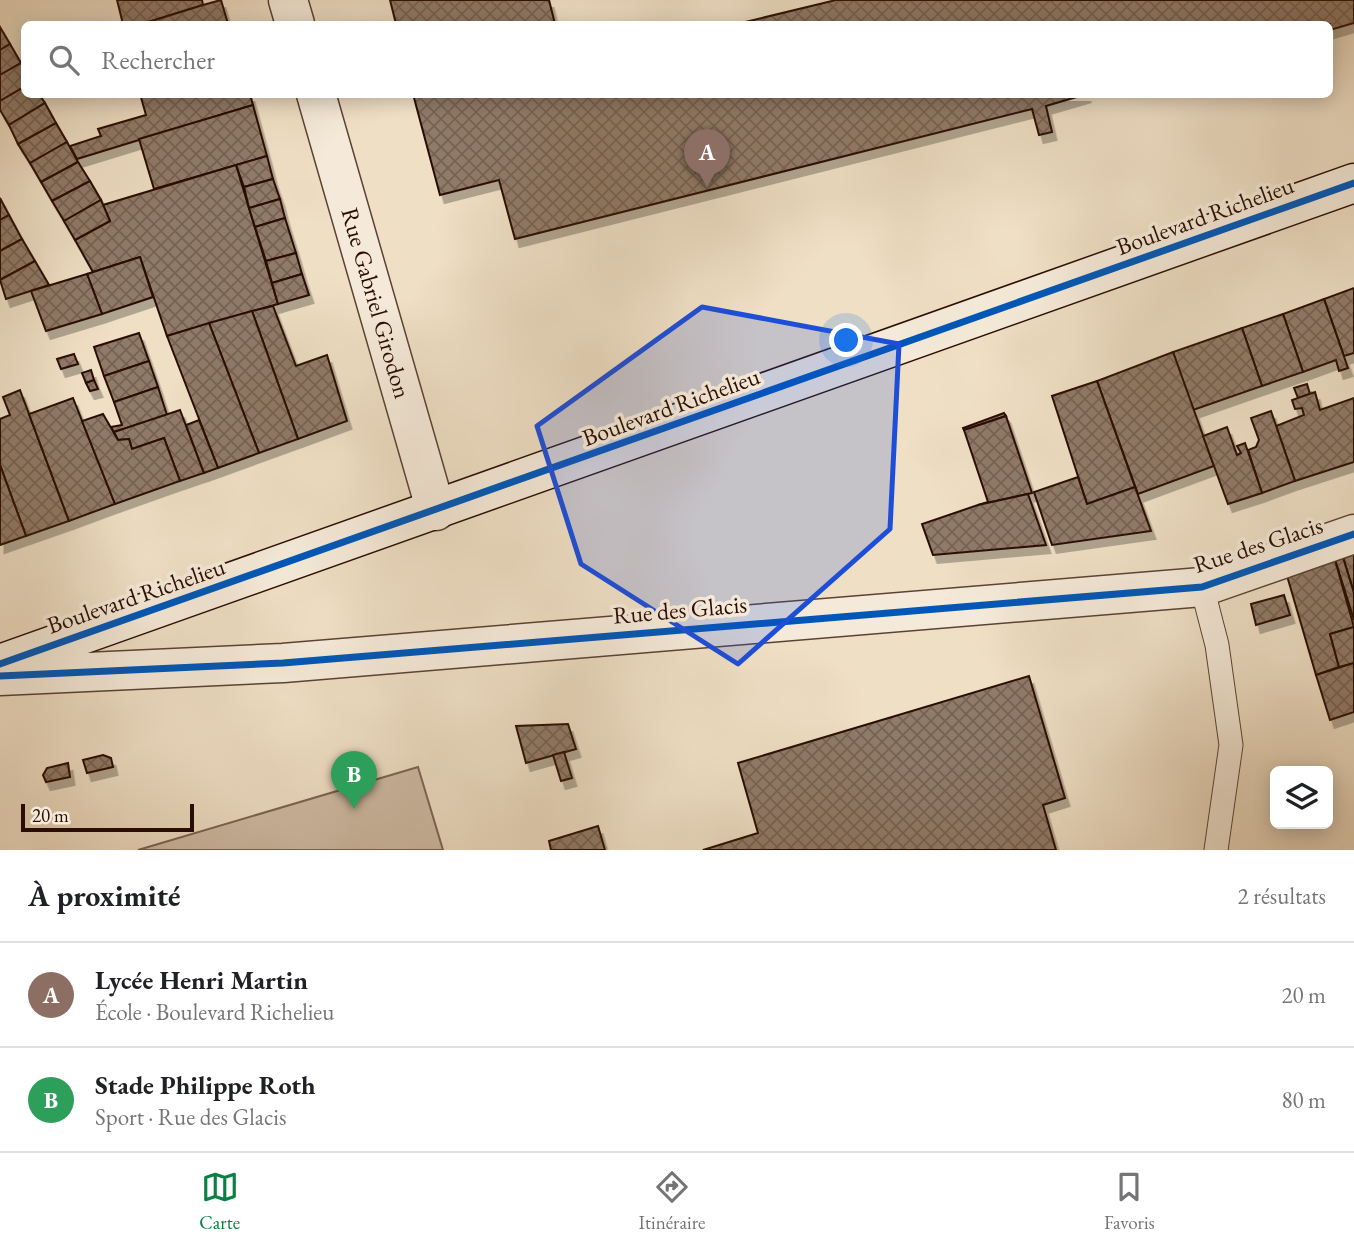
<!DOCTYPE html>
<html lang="fr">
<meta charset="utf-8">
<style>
:root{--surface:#fff;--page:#f6f6f6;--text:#202124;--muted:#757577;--line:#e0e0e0;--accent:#0b8043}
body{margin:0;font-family:"EB Garamond",serif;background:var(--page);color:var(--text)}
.controls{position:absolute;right:21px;bottom:21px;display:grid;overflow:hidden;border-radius:10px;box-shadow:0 4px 18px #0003}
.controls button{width:63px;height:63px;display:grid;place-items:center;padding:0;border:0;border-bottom:2px solid var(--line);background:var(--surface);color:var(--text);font:35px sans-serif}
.scale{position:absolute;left:21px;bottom:18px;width:173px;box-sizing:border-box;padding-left:7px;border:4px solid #2a0d03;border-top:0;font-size:19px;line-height:24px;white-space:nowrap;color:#2a0d03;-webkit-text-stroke:5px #f5ead9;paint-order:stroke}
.you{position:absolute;left:847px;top:341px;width:24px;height:24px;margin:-18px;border:5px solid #fff;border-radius:50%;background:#1a73e8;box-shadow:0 0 0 10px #1a73e833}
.badge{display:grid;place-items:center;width:46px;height:46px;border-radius:50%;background:var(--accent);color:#fff;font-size:23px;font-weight:700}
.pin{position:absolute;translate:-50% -58px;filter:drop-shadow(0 2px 4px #0008)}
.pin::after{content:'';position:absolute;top:37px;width:24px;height:21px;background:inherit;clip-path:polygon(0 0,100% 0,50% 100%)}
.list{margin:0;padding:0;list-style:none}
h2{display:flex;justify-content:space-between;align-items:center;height:91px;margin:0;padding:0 28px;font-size:30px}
h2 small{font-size:23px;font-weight:400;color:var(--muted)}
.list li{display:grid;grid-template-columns:46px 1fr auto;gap:21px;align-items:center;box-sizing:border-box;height:105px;padding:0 28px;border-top:2px solid var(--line)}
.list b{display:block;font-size:26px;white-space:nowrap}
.list p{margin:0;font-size:23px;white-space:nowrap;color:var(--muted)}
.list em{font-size:23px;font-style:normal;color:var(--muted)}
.icon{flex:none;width:38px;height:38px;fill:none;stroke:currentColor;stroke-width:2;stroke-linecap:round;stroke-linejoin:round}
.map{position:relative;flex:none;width:1354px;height:850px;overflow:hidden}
.search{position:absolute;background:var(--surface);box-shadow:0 4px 18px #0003;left:21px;right:21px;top:21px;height:77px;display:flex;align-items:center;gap:18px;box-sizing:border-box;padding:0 24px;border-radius:10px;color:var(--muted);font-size:26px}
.sheet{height:301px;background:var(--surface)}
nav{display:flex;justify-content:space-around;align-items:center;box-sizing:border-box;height:98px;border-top:2px solid var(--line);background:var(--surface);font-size:19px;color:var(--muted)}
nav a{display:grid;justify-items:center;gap:4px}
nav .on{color:var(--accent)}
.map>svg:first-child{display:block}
</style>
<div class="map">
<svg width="1354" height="850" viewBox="0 0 1354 850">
<defs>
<pattern id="building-cross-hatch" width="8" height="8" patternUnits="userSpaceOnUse" patternTransform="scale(1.75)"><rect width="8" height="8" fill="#907a68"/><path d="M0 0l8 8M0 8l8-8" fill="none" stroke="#766253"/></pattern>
<filter id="shadow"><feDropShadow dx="4.5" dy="8" stdDeviation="0" flood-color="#0004"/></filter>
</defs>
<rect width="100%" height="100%" fill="#efdfc5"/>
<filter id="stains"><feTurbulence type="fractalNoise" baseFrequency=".00286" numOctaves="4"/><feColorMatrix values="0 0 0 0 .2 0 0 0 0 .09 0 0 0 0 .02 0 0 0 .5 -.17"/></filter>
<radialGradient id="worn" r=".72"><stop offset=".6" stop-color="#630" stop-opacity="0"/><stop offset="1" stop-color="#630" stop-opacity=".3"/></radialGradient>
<!-- garden -->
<polygon fill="#cebba4" stroke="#7c6454" stroke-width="2" points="418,767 443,850 138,850"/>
<!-- building -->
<g fill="url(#building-cross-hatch)" stroke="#2a0d03" stroke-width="2" filter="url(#shadow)">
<polygon points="117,0 202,0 203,5 142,24 123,24"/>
<polygon points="221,0 228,24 142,24 203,5"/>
<polygon points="390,0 549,0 555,24 396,24"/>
<polygon points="836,0 1354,0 1354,23 1330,30 1330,24 737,24"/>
<polygon points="0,27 10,44 0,50"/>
<polygon points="10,44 21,63 0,75 0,50"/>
<polygon points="21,63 24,69 24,87 0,101 0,75"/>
<polygon points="24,87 24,94 39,94 45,103 9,125 0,110 0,101"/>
<polygon points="140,94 250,94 253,105 77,159 70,146 101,136 98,129 146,115"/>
<polygon points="413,94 1087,94 1046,106 1052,132 1039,135 1032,109 515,239 499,180 440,195"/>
<polygon points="45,103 56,123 18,144 9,125"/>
<polygon points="253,105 267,156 154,189 139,139"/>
<polygon points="56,123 67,142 30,163 18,144"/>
<polygon points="67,142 78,162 41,182 30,163"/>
<polygon points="267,156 273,179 244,187 236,165"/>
<polygon points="78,162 90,181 52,201 41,182"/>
<polygon points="236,165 278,304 167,336 140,257 93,272 75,240 110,221 103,205"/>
<polygon points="273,179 280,199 249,208 244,187"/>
<polygon points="90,181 101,200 64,221 52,201"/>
<polygon points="0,198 9,215 0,220"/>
<polygon points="280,199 285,218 255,227 249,208"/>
<polygon points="101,200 110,221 75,240 64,221"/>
<polygon points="9,215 22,239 0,251 0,220"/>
<polygon points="285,218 296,253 266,261 255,227"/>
<polygon points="22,239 35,261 0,280 0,251"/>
<polygon points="296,253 302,274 272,283 266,261"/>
<polygon points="140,257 153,297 102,314 87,274"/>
<polygon points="35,261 49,285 6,299 0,280"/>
<polygon points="87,274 102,314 46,331 31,291"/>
<polygon points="302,274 309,295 278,304 272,283"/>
<polygon points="1354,288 1354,353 1344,356 1324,299"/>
<polygon points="1324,299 1348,368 1339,371 1336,360 1303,372 1283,314"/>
<polygon points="273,306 296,366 327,355 347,421 298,439 252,311"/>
<polygon points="252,311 298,439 259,453 209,323"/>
<polygon points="1283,314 1303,372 1262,386 1242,328"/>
<polygon points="209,323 259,453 218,468 167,336"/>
<polygon points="1242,328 1262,386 1193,410 1173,352"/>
<polygon points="139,333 149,361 104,376 94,347"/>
<polygon points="1173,352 1214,466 1138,494 1097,381"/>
<polygon points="74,354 78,364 61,369 57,359"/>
<polygon points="149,361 158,387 114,402 104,376"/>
<polygon points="91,370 94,380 86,383 82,373"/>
<polygon points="94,380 98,389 90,391 86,383"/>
<polygon points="1097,381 1135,487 1087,504 1052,396"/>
<polygon points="1307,384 1310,394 1298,398 1294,388"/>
<polygon points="158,387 167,415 114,432 111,427 122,425 114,402"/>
<polygon points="20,390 69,521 26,536 0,465 0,419 10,415 3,397"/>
<polygon points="1315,392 1320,410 1354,398 1354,462 1295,481 1276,426 1304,415 1302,408 1295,409 1292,400"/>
<polygon points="73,398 115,504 69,521 29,414"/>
<polygon points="180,410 204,473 180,481 164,438 132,449 129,439 118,440 114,432"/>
<polygon points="1271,411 1295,481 1262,493 1248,450 1256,447 1259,440 1251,418"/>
<polygon points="1004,413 1006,416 964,430 963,428"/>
<polygon points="103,414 118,440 129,439 132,449 164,438 180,481 115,504 82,421"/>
<polygon points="1006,416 1032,493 978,505 988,502 964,430"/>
<polygon points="199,420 218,468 204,473 186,425"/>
<polygon points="1227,427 1237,455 1241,453 1237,446 1245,443 1262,493 1228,504 1203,436"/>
<polygon points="0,465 26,536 0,545"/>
<polygon points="1078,477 1087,504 1135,487 1151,531 1052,545 1034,492"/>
<polygon points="1028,494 1046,545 933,555 922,524 978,505"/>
<polygon points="1354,546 1354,593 1341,551"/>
<polygon points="1341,551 1354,593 1354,620 1333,553"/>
<polygon points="1333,553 1354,627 1330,634 1339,667 1316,675 1285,569"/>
<polygon points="1284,595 1290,615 1256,625 1251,604"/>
<polygon points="1354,627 1354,663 1339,667 1330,634"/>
<polygon points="1354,663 1354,712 1330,720 1316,675"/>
<polygon points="1029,676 1065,798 1043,805 1056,850 703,850 758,833 738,763"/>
<polygon points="568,724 576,749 526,763 516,726"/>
<polygon points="564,752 572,778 561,781 553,755"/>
<polygon points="103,755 111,758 113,767 87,773 83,760"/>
<polygon points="68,763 70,777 46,782 43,775 47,768"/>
<polygon points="598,826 605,850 551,850 549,841"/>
</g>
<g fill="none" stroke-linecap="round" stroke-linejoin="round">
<!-- service casing -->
<g stroke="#5b4234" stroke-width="25">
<polyline id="service" points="1202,587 1217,645 1231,745 1216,850"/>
</g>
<!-- minor casing -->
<g stroke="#5b4234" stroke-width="41">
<g id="minor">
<polyline points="288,0 295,24"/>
<polyline points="316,94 436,511"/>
<polyline points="0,676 283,663 1202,587 1354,534"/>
</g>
</g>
<!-- secondary casing -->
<g stroke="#2a0d03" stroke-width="41">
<polyline id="secondary" points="0,664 1354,183"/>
</g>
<!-- service -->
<use href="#service" stroke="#f5ead9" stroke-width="23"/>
<!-- minor -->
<use href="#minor" stroke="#f5ead9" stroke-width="38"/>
<!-- secondary -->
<use href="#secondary" stroke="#f5ead9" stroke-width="38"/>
<!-- cycleway casing -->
<g stroke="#f5ead9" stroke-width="11">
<g id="cycleway">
<polyline points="0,664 1354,183"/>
<polyline points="0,676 283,663 1202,587 1354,534"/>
</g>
</g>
<!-- cycleway -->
<use href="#cycleway" stroke="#0057b8" stroke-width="7"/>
</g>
<!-- marked area -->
<path fill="#1d4ed8" fill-opacity="0.2" stroke="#1d4ed8" stroke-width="5" stroke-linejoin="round" d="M 702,307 L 899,344 L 890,529 L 738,664 L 581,564 L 537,426 Z"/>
<g text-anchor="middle" stroke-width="7" stroke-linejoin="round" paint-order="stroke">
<!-- street labels -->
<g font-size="24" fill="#2a0d03" stroke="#f5ead9">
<text transform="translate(1205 216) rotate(-20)" y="8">Boulevard Richelieu</text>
<text transform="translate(376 303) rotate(74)" y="8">Rue Gabriel Girodon</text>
<text transform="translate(671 407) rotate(-20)" y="8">Boulevard Richelieu</text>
<text transform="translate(1258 545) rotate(-18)" y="8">Rue des Glacis</text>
<text transform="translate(136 596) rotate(-19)" y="8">Boulevard Richelieu</text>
<text transform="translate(680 610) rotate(-5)" y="8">Rue des Glacis</text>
</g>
</g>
<rect width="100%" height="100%" filter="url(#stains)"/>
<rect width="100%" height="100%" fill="url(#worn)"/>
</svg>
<div class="controls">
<button><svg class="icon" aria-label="layers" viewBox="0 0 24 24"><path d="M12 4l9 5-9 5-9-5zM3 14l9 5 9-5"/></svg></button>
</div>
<div class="scale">20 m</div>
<div class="you"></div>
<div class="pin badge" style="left:707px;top:187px;background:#8d6e63">A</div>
<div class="pin badge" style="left:354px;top:809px;background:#2e9e5b">B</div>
<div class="search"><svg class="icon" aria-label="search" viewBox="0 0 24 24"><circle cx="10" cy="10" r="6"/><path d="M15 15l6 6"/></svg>Rechercher</div>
</div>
<section class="sheet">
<h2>À proximité<small>2 résultats</small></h2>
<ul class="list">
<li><span class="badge" style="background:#8d6e63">A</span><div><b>Lycée Henri Martin</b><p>École · Boulevard Richelieu</p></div><em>20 m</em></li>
<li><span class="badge" style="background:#2e9e5b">B</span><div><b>Stade Philippe Roth</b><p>Sport · Rue des Glacis</p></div><em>80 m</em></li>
</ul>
</section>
<nav>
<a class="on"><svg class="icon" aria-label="map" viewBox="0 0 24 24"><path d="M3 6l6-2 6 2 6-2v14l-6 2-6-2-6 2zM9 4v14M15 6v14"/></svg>Carte</a>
<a><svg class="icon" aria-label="directions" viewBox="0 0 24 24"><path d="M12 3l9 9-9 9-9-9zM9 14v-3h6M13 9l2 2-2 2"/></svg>Itinéraire</a>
<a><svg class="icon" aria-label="saved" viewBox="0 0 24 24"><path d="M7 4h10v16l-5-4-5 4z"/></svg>Favoris</a>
</nav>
